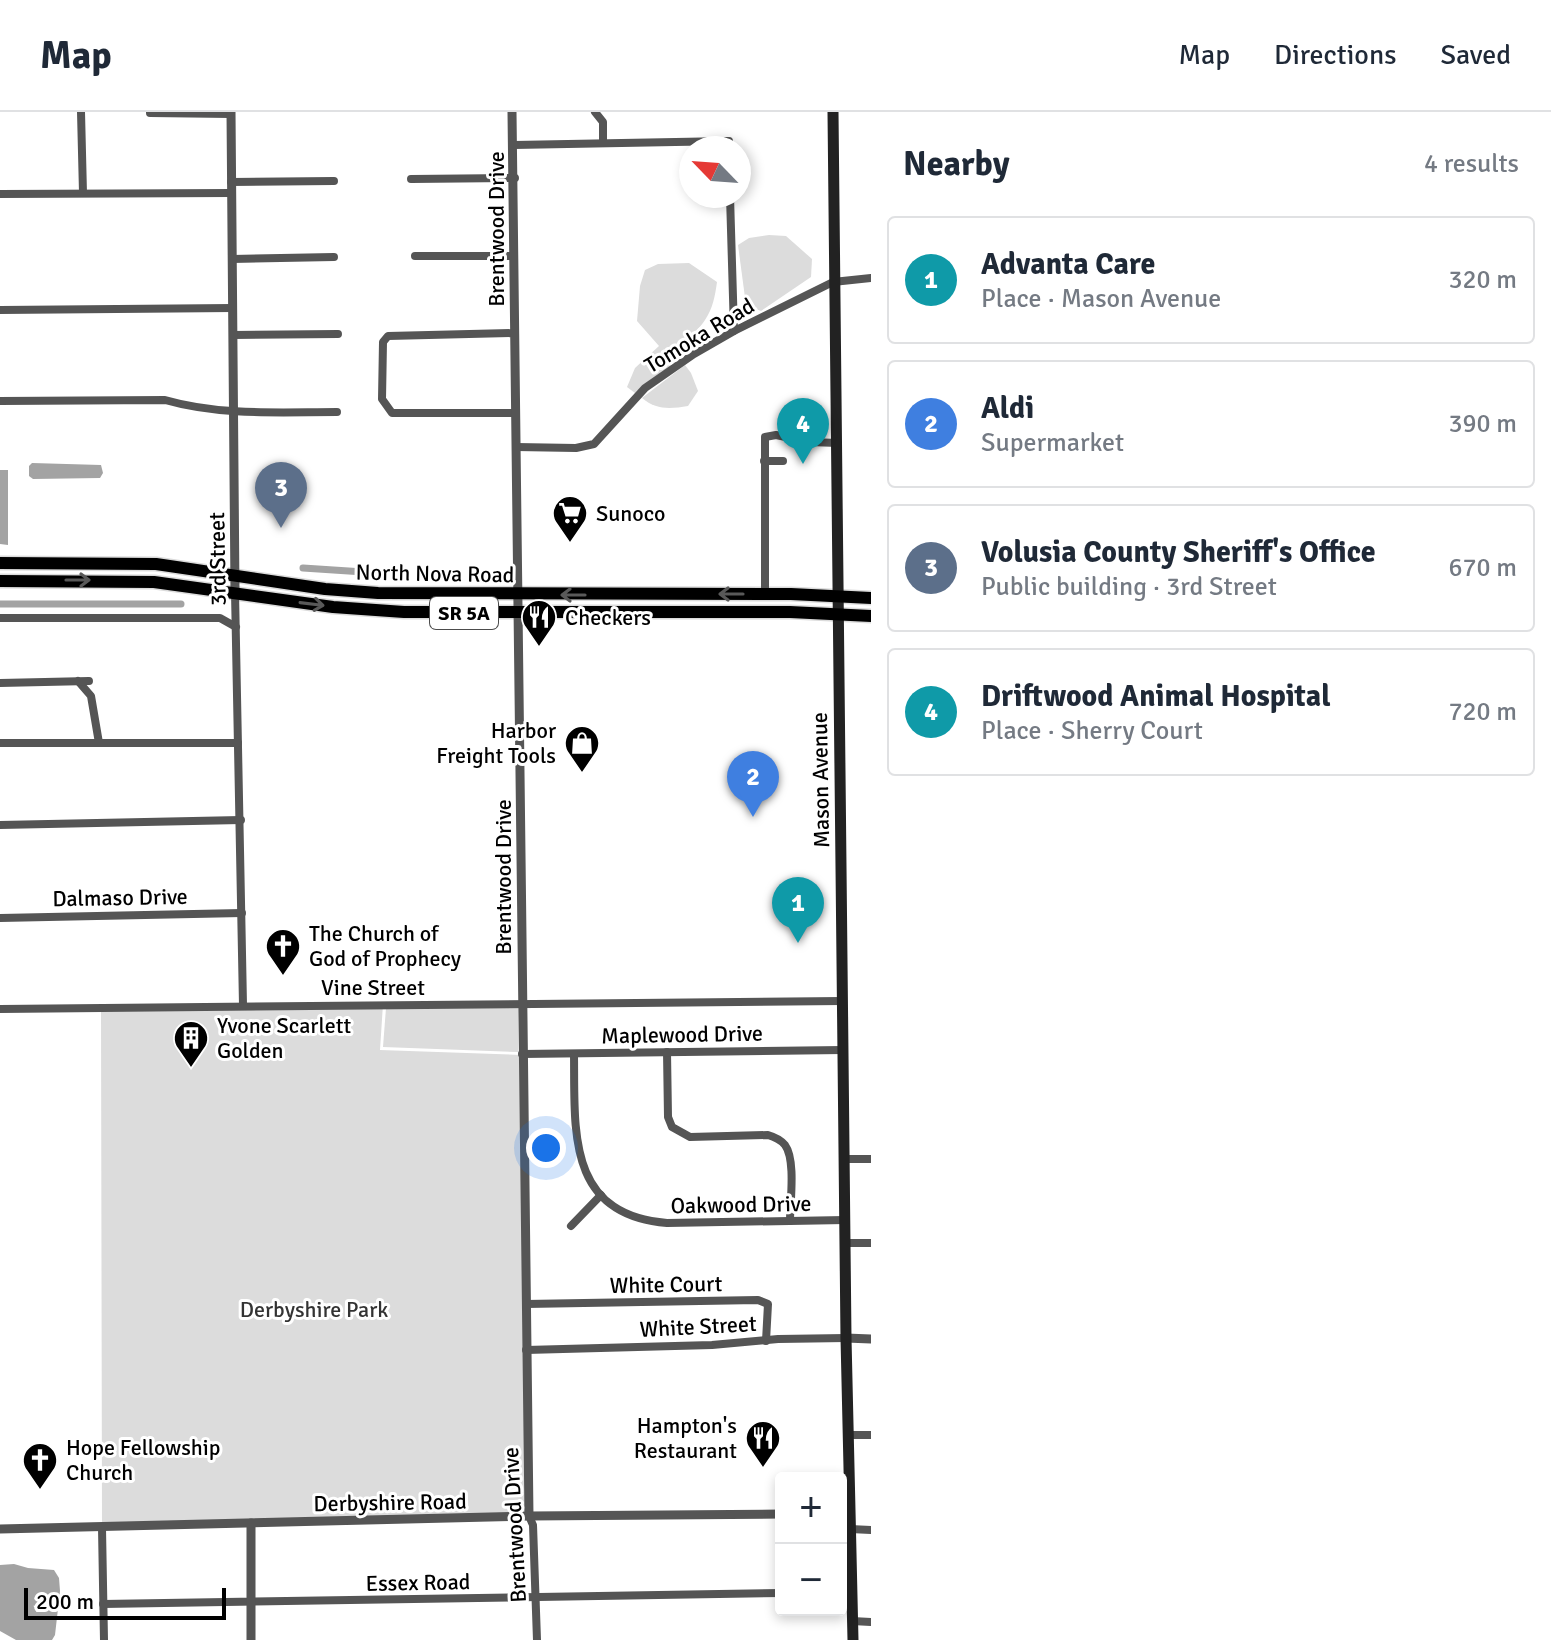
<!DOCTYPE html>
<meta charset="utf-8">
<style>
:root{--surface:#fff;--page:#f6f6f7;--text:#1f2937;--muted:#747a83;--line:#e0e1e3;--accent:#d93025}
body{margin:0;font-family:Signika,sans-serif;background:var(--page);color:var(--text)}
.controls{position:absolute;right:24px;bottom:24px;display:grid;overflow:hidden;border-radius:8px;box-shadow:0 4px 12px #0003}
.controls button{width:72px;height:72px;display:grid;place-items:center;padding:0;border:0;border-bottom:2px solid var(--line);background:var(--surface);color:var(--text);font:40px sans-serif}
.compass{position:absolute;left:679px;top:24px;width:72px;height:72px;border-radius:50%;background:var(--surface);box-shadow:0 4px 12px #0003;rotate:295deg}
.scale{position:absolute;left:24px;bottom:20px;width:202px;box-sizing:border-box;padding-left:8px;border:4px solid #000;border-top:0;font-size:22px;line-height:28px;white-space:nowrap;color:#000;-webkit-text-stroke:6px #fff;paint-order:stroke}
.you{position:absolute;left:546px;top:1036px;width:28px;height:28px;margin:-20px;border:6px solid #fff;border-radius:50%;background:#1a73e8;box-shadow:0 0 0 12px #1a73e833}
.badge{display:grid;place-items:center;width:52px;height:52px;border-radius:50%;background:var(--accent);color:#fff;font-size:26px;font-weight:700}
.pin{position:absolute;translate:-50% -66px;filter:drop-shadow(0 2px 4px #0008)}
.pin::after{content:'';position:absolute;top:42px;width:28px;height:24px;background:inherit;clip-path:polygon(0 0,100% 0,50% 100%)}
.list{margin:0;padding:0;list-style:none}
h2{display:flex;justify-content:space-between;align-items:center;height:104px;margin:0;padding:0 32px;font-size:34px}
h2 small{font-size:26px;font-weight:400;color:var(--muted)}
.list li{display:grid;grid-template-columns:52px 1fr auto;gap:24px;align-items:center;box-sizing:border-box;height:128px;margin:0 16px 16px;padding:0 16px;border:2px solid var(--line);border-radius:8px}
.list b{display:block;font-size:30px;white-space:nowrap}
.list p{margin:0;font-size:26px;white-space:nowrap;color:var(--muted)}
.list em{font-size:26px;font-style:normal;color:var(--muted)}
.map{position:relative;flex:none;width:871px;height:1528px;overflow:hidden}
header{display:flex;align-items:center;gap:48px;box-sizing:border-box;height:112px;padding:0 40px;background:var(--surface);border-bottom:2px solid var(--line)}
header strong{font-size:38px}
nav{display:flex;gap:44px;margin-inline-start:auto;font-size:28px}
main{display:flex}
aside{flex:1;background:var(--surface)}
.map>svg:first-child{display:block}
</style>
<header>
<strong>Map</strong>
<nav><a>Map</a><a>Directions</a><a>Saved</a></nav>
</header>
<main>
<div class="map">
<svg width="871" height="1528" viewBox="0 0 871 1528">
<rect width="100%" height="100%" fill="#fff"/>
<!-- green -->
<g fill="#dcdcdc">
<polygon points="769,123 786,124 812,147 811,165 761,199 746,193 738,133 749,126"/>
<path d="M 689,151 L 717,170 C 715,184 713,196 705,208 C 695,223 683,228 680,247 L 643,273 L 635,281 L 627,275 L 635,256 L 659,234 L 637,209 L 640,174 L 645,158 L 658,152 Z"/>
<path d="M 685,253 L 691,261 L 698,279 L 688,294 C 670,297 656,298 642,286 Z"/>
<polygon points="383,892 380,938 521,943 529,1404 102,1416 101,895"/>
<polygon points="518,895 518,940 383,935 386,896"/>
</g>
<!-- water -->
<g fill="#a3a3a3">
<polygon points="32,351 101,353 103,361 100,366 33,367 29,364 29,354"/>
<polygon points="0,358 8,358 8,433 0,432"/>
<polygon points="14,1452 28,1456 54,1458 59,1466 60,1479 55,1523 52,1528 16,1528 0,1519 0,1453"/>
</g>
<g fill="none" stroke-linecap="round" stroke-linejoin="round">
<!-- canal -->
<g stroke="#a3a3a3" stroke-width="7">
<polyline points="303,456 379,461"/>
<polyline points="0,492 181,492"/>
</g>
<!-- primary casing -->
<g stroke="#dbdbdb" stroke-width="15">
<g id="primary">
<polyline points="0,451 156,452 325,477 378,481 791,482 871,486"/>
<polyline points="0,469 154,470 333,495 404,500 790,500 871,504"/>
</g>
</g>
<!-- minor -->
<g stroke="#555" stroke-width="8">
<polyline points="81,0 83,81"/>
<polyline points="595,0 603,10 603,30"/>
<polyline points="150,1 231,2"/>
<polyline points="514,33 729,29 729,36"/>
<polyline points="411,67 515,66"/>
<polyline points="231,70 334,69"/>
<polyline points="0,82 231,81"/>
<polyline points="730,84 734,219"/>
<polyline points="415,144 514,144"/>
<polyline points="232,147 334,145"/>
<polyline points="0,198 233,196"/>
<polyline points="514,221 388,224 383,230 382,287 392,301 515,301"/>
<polyline points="233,223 338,222"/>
<path d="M 0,289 L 165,288 C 221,304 279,300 337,300"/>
<polyline points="516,335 576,336 594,332 645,276 694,242 734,219 833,170 871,166"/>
<polyline points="764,349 783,349"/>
<polyline points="235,480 243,893"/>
<polyline points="765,482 765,325 776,323 810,330 838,331"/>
<polyline points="0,506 220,506 236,515"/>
<polyline points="78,569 91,584 99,631"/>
<polyline points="0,571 89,569"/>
<polyline points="0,631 238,631"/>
<polyline points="0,713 241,708"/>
<polyline points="0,806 242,801"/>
<polyline points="0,897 842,889"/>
<path d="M 667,940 L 668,1005 L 672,1015 L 690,1025 L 768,1023 C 775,1025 780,1027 785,1033 C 796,1048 790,1090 790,1109"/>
<polyline points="522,942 843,938"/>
<path d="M 574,942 C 575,1018 566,1103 667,1111 L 845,1108"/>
<polyline points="844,1047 871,1047"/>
<polyline points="571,1114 601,1083"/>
<polyline points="845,1131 871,1131"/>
<polyline points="526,1192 758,1188 768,1192 766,1229"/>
<polyline points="526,1238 712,1233 778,1227 846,1226"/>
<polyline points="847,1323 871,1323"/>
<polyline points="529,1404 533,1413 537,1528"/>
<polyline points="102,1416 104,1528"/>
<polyline points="850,1417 871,1418"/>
<polyline points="103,1492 781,1481"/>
<polyline points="852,1509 871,1510"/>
</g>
<!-- tertiary -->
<g stroke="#555" stroke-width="9">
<polyline points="231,0 235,480"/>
<polyline points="512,0 529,1404"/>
<polyline points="846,1226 871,1227"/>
<polyline points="251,1411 251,1528"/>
<polyline points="0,1417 529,1404 781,1402"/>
</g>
<!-- secondary -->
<polyline stroke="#222" stroke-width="11" points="833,0 846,1226 853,1528"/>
<!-- primary -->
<use href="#primary" stroke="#000" stroke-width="12"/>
</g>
<!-- one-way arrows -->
<defs><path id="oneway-shaft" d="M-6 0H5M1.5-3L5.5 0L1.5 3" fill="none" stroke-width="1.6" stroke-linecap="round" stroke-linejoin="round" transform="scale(2)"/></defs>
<g stroke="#595959">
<use href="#oneway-shaft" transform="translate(78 468)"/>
<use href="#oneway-shaft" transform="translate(731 482) rotate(180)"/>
<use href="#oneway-shaft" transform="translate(573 483) rotate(180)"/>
<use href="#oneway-shaft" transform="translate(312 492) rotate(7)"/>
</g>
<!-- icons -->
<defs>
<g id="supermarket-pin" transform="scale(1.8)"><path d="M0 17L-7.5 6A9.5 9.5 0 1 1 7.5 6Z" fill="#000" stroke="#fff"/><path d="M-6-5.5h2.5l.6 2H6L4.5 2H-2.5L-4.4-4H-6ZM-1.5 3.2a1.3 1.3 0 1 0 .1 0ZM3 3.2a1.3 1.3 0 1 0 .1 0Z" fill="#fff"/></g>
<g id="restaurant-pin" transform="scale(1.8)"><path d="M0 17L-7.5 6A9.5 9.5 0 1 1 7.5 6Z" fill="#000" stroke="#fff"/><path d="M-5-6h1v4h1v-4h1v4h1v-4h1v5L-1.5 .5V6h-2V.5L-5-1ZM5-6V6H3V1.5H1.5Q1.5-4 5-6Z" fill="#fff"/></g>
<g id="shop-pin" transform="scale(1.8)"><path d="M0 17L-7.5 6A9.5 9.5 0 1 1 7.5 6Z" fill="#000" stroke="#fff"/><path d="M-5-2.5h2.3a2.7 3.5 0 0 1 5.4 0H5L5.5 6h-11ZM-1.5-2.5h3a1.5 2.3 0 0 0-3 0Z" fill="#fff"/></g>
<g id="church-pin" transform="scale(1.8)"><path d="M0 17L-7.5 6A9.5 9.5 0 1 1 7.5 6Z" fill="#000" stroke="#fff"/><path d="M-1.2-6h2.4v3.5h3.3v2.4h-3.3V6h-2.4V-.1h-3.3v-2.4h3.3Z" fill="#fff"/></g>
<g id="building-pin" transform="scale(1.8)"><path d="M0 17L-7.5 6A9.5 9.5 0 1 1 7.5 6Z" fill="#000" stroke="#fff"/><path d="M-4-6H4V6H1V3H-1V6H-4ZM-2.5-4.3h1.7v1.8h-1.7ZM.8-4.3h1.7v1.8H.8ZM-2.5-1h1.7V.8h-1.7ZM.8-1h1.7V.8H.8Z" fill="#fff"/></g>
</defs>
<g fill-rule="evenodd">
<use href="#supermarket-pin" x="570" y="401"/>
<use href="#restaurant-pin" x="539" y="505"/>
<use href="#shop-pin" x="582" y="631"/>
<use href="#church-pin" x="283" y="834"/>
<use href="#building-pin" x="191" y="926"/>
<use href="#restaurant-pin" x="763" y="1326"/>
<use href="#church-pin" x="40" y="1348"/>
</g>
<g text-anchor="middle" stroke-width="6" stroke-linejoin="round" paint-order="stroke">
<!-- shield labels -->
<rect fill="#fff" stroke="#4c4c4c" stroke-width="2" x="430" y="485" width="68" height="32" rx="6"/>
<g font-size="20" font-weight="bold" fill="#000">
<text x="464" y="508">SR 5A</text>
</g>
<!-- street labels -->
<g font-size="22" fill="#000" stroke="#fff">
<text transform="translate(496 117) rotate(-90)" y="8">Brentwood Drive</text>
<text transform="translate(699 223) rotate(-31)" y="8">Tomoka Road</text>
<text transform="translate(217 447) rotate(-91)" y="8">3rd Street</text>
<text transform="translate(435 461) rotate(1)" y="8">North Nova Road</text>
<text transform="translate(820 668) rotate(-91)" y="8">Mason Avenue</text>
<text transform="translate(503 765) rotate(-90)" y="8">Brentwood Drive</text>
<text transform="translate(120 785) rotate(-1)" y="8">Dalmaso Drive</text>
<text x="373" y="883">Vine Street</text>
<text transform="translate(682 922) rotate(-1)" y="8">Maplewood Drive</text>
<text transform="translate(741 1092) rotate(-1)" y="8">Oakwood Drive</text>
<text transform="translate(666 1172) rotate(-1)" y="8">White Court</text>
<text transform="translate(698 1214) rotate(-3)" y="8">White Street</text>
<text transform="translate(390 1390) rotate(-1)" y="8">Derbyshire Road</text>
<text transform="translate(514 1413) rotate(-93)" y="8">Brentwood Drive</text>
<text transform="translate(418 1470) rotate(-1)" y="8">Essex Road</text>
</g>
<!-- poi labels -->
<g font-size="22" fill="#000" stroke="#fff" text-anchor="start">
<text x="596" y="409">Sunoco</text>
<text x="565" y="513">Checkers</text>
<text x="556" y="626" text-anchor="end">Harbor<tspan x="556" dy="25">Freight Tools</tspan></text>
<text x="309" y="829">The Church of<tspan x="309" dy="25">God of Prophecy</tspan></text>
<text x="217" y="921">Yvone Scarlett<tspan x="217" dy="25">Golden</tspan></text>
<text x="737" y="1321" text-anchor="end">Hampton's<tspan x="737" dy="25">Restaurant</tspan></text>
<text x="66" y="1343">Hope Fellowship<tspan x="66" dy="25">Church</tspan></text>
</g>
<!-- park labels -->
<g font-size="22" fill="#333" stroke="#fff">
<text x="314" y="1205">Derbyshire Park</text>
</g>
</g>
</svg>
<div class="controls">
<button>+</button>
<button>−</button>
</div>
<svg class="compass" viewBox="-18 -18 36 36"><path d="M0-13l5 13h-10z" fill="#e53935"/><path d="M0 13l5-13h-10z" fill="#747a83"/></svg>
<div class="scale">200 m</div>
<div class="you"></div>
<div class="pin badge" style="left:798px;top:831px;background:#0f9aa8">1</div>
<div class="pin badge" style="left:753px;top:705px;background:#3f7fe0">2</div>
<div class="pin badge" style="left:281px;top:416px;background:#5c6f8a">3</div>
<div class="pin badge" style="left:803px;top:352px;background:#0f9aa8">4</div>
</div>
<aside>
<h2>Nearby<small>4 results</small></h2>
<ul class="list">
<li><span class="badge" style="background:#0f9aa8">1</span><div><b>Advanta Care</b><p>Place · Mason Avenue</p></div><em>320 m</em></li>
<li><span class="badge" style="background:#3f7fe0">2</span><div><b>Aldi</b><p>Supermarket</p></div><em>390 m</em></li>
<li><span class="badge" style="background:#5c6f8a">3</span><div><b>Volusia County Sheriff's Office</b><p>Public building · 3rd Street</p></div><em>670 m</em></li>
<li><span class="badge" style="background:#0f9aa8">4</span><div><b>Driftwood Animal Hospital</b><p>Place · Sherry Court</p></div><em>720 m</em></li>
</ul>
</aside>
</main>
